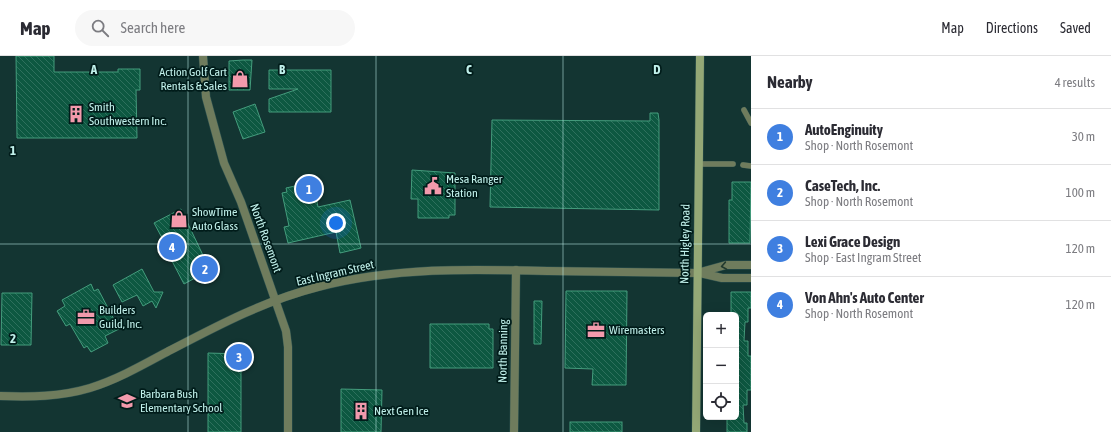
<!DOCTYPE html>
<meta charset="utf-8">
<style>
:root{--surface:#fff;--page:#f7f7f7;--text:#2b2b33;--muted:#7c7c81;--line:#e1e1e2;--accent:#855d69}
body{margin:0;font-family:"Asap Condensed",sans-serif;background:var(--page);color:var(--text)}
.controls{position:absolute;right:12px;bottom:12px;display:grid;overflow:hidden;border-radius:6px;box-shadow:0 4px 16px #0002}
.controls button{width:36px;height:36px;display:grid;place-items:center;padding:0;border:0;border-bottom:1px solid var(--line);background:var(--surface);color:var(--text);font:20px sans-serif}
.you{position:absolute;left:336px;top:167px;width:14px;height:14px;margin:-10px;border:3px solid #fff;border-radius:50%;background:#1a73e8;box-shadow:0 0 0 6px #1a73e833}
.badge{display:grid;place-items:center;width:26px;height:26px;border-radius:50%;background:var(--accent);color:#fff;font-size:13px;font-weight:700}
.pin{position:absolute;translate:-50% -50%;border:2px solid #fff;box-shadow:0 1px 4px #0006}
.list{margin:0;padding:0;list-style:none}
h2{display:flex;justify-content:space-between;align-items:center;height:52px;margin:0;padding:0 16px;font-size:17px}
h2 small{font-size:13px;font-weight:400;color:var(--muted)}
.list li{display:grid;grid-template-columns:26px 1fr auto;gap:12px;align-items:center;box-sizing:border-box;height:56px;padding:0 16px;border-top:1px solid var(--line)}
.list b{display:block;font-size:15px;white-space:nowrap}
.list p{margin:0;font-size:13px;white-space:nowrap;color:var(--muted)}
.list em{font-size:13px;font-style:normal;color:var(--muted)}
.icon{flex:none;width:22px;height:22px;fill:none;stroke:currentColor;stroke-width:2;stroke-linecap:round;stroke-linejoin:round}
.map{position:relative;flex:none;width:751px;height:376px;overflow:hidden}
header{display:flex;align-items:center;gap:24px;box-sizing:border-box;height:56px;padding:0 20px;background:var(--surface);border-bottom:1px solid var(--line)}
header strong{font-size:19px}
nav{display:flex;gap:22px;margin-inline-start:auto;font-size:14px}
.search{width:280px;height:36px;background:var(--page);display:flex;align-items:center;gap:10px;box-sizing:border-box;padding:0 14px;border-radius:22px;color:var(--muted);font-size:15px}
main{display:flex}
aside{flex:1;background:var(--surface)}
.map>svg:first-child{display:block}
</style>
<header>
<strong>Map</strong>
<div class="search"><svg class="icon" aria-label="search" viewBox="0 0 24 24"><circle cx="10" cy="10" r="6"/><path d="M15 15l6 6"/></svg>Search here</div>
<nav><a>Map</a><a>Directions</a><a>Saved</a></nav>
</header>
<main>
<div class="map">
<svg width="751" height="376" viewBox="0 0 751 376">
<defs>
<pattern id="building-back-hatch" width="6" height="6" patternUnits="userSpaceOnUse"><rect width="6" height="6" fill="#0d5841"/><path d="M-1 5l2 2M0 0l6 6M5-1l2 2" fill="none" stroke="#2e705d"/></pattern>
</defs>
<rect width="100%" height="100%" fill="#133532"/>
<!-- building -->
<g fill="url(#building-back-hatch)" stroke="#449d7d">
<polygon points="16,0 54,0 54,16 118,16 118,13 140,13 140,34 136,34 137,82 17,82"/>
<polygon points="243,4 252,4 250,34 229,34 229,5"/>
<polygon points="269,14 331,14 331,56 269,56 269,43 298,33 269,33"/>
<polygon points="255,48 265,76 243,83 233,56"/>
<polygon points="650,57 658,57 659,64 659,154 490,151 492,64 650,65"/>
<polygon points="412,114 455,117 455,159 449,159 449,162 418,162 418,143 411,143"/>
<polygon points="313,126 318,151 350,144 361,192 340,197 336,176 288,187 284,171 289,170 282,137 287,136 286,132"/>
<polygon points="732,126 751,126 750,187 729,187 729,144 732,144"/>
<polygon points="181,153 210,214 184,228 172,205 174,204 154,167"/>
<polygon points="142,213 154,236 163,236 156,252 152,245 143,250 137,239 122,246 113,229"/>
<polygon points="91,228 94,235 98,233 119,273 105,280 108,287 91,296 87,290 84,292 70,268 66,270 57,255 65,250 62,244"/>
<polygon points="566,235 627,235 626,329 592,329 593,313 565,312"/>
<polygon points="731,236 751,236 751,252 748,252 748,266 745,266 744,285 748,285 748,300 751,300 751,334 747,334 747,349 743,349 744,367 747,367 747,376 727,376 727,361 736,361 736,259 731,259"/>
<polygon points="2,237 32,237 31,289 1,289"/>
<polygon points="534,245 542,245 541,288 534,288"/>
<polygon points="430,268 489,268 489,273 493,273 493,312 430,312"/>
<polygon points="208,297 241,298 241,376 208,376"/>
<polygon points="341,333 382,334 381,376 341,376"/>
<rect x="570" y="366" width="52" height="10"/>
</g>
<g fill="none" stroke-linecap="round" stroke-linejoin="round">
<!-- service casing -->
<g stroke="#2f5350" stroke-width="6">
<g id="service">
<polyline points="744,54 751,67"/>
<polyline points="698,108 733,108"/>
<polyline points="743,109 751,110"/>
</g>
</g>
<!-- minor casing -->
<g stroke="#2f5350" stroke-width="9">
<g id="minor">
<polyline points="203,0 206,41 224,107 241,146 286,275 288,291 288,376"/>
<polyline points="697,217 726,209 751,209"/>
<polyline points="700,217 722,222 751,222"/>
<polyline points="514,376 516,214"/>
</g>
</g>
<!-- tertiary casing -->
<g stroke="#2f5350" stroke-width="9">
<path id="tertiary" d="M 0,340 C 30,341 60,341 90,332 C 116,324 141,310 165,297 C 215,271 263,245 318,231 C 394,211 470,213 548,215 C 598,216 647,216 697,217"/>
</g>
<!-- secondary casing -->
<g stroke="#2f5350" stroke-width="9">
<polyline id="secondary" points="696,376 700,0"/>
</g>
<!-- service -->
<use href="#service" stroke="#6f7c5d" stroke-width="5.5"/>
<!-- minor -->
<use href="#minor" stroke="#6f7c5d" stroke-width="8"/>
<!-- tertiary -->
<use href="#tertiary" stroke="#6f7c5d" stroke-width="8"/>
<!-- secondary -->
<use href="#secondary" stroke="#94a876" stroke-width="8"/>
</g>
<!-- one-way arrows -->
<defs><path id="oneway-chevron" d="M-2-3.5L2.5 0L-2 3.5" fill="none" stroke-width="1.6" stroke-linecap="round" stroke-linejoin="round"/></defs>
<use stroke="#21392e" href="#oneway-chevron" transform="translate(724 210) rotate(170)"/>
<!-- grid -->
<path fill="none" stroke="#c1f1eb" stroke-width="1" stroke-opacity="0.55" d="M 188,0 L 188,376M 376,0 L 376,376M 563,0 L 563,376M 0,188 L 751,188"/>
<!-- icons -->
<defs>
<g id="shop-bare" transform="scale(1.38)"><path d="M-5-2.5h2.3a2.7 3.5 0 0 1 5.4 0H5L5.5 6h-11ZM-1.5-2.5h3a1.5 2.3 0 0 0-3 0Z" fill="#f29aac" stroke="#001c1a" stroke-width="2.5" paint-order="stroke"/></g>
<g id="building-bare" transform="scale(1.38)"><path d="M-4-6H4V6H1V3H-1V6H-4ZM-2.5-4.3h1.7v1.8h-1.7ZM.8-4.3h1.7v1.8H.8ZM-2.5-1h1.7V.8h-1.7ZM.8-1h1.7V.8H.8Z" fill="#f29aac" stroke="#001c1a" stroke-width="2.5" paint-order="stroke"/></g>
<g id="civic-bare" transform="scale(1.38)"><path d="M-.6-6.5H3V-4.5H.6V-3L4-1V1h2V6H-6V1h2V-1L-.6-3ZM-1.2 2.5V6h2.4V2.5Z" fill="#f29aac" stroke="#001c1a" stroke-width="2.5" paint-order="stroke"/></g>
<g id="office-bare" transform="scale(1.38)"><path d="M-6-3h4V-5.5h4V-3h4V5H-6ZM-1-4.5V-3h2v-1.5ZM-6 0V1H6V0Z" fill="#f29aac" stroke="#001c1a" stroke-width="2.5" paint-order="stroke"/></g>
<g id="school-bare" transform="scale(1.38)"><path d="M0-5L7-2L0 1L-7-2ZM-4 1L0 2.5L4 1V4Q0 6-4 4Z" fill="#f29aac" stroke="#001c1a" stroke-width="2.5" paint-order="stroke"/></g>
</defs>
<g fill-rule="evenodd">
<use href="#shop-bare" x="240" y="23"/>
<use href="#building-bare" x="76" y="58"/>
<use href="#civic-bare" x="433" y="130"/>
<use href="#shop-bare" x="179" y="163"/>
<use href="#office-bare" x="86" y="261"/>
<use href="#office-bare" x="596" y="274"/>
<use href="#school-bare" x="127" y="345"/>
<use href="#building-bare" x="361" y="355"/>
</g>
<g text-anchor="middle" stroke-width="3.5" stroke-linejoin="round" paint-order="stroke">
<!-- poi labels -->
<g font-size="12" fill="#c1f1eb" stroke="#001c1a" text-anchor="start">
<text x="227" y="20" text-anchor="end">Action Golf Cart<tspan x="227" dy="14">Rentals &amp; Sales</tspan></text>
<text x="89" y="55">Smith<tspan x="89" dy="14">Southwestern Inc.</tspan></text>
<text x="446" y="127">Mesa Ranger<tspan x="446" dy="14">Station</tspan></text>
<text x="192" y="160">ShowTime<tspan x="192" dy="14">Auto Glass</tspan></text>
<text x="99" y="258">Builders<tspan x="99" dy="14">Guild, Inc.</tspan></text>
<text x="609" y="278">Wiremasters</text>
<text x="140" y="342">Barbara Bush<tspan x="140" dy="14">Elementary School</tspan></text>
<text x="374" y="359">Next Gen Ice</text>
</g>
<!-- street labels -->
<g font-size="12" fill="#c1f1eb" stroke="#001c1a">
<text transform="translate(266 182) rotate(70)" y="4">North Rosemont</text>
<text transform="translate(685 188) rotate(-89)" y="4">North Higley Road</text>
<text transform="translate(335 217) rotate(-13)" y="4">East Ingram Street</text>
<text transform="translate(503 295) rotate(-89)" y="4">North Banning</text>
</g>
</g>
<g font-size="13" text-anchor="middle" font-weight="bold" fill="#c1f1eb" stroke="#001c1a" stroke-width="3.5" stroke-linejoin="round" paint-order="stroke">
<text x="94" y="18">A</text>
<text x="282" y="18">B</text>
<text x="469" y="18">C</text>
<text x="657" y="18">D</text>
<text x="13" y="99">1</text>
<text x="13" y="287">2</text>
</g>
</svg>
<div class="controls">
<button>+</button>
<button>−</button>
<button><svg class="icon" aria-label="locate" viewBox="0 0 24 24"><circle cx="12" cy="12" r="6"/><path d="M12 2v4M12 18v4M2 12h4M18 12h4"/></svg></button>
</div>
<div class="you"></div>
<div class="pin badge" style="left:309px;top:133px;background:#3f7fe0">1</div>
<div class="pin badge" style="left:205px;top:213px;background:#3f7fe0">2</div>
<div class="pin badge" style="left:239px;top:301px;background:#3f7fe0">3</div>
<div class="pin badge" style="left:172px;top:191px;background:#3f7fe0">4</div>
</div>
<aside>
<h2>Nearby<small>4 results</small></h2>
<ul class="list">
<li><span class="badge" style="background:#3f7fe0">1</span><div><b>AutoEnginuity</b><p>Shop · North Rosemont</p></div><em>30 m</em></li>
<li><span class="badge" style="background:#3f7fe0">2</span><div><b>CaseTech, Inc.</b><p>Shop · North Rosemont</p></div><em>100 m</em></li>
<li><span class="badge" style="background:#3f7fe0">3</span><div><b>Lexi Grace Design</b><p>Shop · East Ingram Street</p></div><em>120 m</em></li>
<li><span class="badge" style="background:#3f7fe0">4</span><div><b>Von Ahn's Auto Center</b><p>Shop · North Rosemont</p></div><em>120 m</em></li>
</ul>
</aside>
</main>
